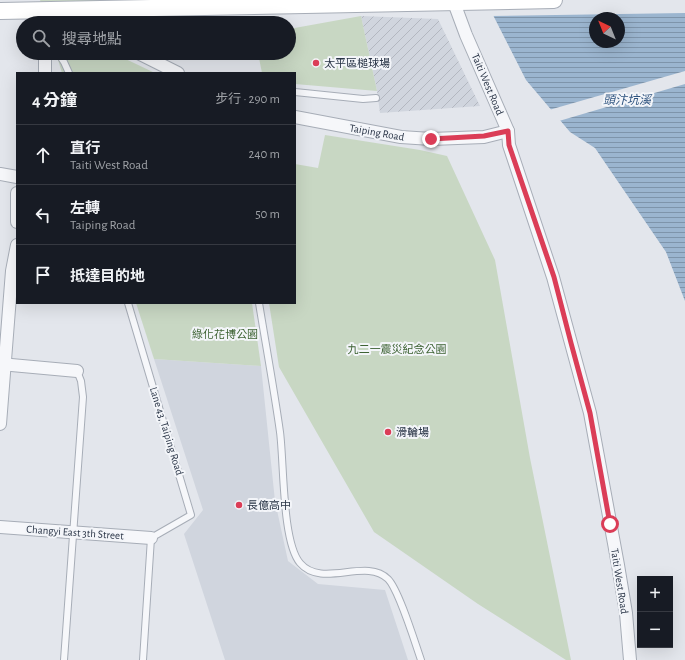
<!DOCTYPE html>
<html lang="zh-TW">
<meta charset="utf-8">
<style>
:root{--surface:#171b24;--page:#20242c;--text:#f1f3f6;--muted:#9ea1a6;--line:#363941}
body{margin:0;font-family:"Alegreya Sans","Noto Sans TC",sans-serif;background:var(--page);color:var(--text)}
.controls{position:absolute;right:12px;bottom:12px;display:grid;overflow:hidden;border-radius:0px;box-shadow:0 4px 16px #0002}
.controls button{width:36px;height:36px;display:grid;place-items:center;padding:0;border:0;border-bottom:1px solid var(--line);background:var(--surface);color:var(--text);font:20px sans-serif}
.compass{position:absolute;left:589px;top:12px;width:36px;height:36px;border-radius:50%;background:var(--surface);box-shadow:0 4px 16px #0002;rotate:317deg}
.stop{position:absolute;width:12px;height:12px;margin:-9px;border:3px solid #db3d57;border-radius:50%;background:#fff}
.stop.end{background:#db3d57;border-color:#fff;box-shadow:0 1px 4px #0008}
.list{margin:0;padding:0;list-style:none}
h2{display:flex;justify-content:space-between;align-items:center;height:52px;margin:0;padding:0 16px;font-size:17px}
h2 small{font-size:13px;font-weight:400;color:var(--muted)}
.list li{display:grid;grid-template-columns:26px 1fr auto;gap:12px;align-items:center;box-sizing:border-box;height:60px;padding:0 16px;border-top:1px solid var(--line)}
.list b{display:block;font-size:15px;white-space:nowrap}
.list p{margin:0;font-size:13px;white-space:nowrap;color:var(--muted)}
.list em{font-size:13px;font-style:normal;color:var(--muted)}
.icon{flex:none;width:22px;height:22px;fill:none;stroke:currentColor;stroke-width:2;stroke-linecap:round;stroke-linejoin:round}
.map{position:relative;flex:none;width:685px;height:660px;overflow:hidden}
.search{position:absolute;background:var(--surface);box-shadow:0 4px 16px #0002;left:16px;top:16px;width:280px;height:44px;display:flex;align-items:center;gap:10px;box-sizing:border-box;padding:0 14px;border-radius:22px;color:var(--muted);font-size:15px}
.panel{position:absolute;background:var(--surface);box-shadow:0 4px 16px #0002;left:16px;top:72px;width:280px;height:232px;border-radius:0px}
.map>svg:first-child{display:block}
</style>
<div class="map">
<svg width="685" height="660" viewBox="0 0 685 660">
<defs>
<pattern id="industrial-furrows" width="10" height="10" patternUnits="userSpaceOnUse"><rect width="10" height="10" fill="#d0d5de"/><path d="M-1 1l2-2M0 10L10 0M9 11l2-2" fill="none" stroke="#b3b7c0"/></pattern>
<pattern id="water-rules" width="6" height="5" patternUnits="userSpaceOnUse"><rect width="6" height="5" fill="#9bb5cf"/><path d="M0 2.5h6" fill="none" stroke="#7e94aa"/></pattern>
</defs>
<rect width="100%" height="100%" fill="#e3e6ec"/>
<!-- built -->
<polygon fill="#d0d5de" points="154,359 261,366 275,501 288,561 318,584 385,590 408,660 225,660 184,534 203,510"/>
<!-- industrial -->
<polygon fill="url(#industrial-furrows)" points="361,16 438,19 480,106 380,113 377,91"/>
<!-- green -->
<g fill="#c8d7c3">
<polygon points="40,0 160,0 43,8"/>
<polygon points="361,16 377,91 295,84 295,73 262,73 258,53 289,53 289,29"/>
<polygon points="56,53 113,53 155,73 62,73"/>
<polygon points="325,135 420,150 447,156 495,260 530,458 571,660 566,660 478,604 374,532 279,367 269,303 295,303 295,164 318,168"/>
<polygon points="136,303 252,303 261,366 154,359"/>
</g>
<!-- water -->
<path fill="url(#water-rules)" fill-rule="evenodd" d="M 487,0 L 685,0 L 685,301 L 666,252 L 595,148 L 570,132 L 526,80 L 494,17 ZM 595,18 L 619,18 L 619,42 L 595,42 Z"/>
<!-- pier -->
<g fill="#e3e6ec">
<polygon points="485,0 685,0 685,13 491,16"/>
<polygon points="685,71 685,84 559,121 549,110"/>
</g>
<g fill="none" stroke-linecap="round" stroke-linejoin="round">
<!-- lane casing -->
<g stroke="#a7adb7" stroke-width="8">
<g id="lane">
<polyline points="58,53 64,62 69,73"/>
<polyline points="295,92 363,99 376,98"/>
<polyline points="128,303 191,515 151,538 143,660"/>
<path d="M 259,303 C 266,346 274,389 280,432 C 284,462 282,542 300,563 C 322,589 366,557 388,579 C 399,590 415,643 421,660"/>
<polyline points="64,660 83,397 81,381 77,371"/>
</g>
</g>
<!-- street casing -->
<g stroke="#a7adb7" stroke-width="14">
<g id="street">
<polyline points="453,0 466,35 508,131 509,145 553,277 590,413 618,565 626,613 630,660"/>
<polyline points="42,11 45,23"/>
<polyline points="49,13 76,23"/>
<polyline points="138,53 178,73"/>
<polyline points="45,73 45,53"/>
<polyline points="295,117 401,137 431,139 484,137 508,131"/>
<polyline points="0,174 17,177"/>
<polyline points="17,193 17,222"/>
<polyline points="0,364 77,371"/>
<polyline points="0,424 12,271 17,245"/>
<polyline points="0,527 151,538"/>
</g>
</g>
<!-- secondary casing -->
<g stroke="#a7adb7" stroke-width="18">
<polyline id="secondary" points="0,11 554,0"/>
</g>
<!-- lane -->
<use href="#lane" stroke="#f6f7fa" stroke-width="6"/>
<!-- street -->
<use href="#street" stroke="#f6f7fa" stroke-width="12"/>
<!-- secondary -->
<use href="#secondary" stroke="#fff" stroke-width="16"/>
</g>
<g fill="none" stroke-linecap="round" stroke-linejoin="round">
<!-- route -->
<polyline stroke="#db3d57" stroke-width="5" points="431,139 484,136 508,131 509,145 554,277 571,343 590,413 610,524"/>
</g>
<!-- markers -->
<g fill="#db3d57" stroke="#f3f5f9" stroke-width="1.5">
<circle cx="316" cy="63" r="4"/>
<circle cx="388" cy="432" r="4"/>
<circle cx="239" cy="505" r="4"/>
</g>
<g text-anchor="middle" stroke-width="4" stroke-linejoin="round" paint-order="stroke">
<!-- poi labels -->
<g font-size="11" fill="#293446" stroke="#f3f5f9" text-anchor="start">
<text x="324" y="67">太平區槌球場</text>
<text x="396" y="436">滑輪場</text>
<text x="247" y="509">長億高中</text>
</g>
<!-- street labels -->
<g font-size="11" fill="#293446" stroke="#f3f5f9">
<text transform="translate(488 84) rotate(67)" y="4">Taiti West Road</text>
<text transform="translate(377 132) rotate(10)" y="4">Taiping Road</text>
<text transform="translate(167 431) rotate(73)" y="4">Lane 43, Taiping Road</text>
<text transform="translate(75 532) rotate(4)" y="4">Changyi East 3th Street</text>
<text transform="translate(620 581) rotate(81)" y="4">Taiti West Road</text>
</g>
<!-- park labels -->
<g font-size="11" fill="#3e6334" stroke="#f3f5f9">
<text x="225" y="338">綠化花博公園</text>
<text x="397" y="353">九二一震災紀念公園</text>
</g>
<!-- water labels -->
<g font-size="12" font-style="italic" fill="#2e537f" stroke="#f3f5f9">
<text x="627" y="104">頭汴坑溪</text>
</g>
</g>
</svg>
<div class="controls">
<button>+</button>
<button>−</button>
</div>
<svg class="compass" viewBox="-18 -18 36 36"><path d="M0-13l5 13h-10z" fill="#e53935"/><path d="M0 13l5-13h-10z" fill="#9ea1a6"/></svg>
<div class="stop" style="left:610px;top:524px"></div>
<div class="stop end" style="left:431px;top:139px"></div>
<div class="search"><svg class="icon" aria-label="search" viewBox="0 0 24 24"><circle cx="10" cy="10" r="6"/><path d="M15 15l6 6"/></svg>搜尋地點</div>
<section class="panel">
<h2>4 分鐘<small>步行 · 290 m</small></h2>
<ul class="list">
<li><svg class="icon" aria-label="ahead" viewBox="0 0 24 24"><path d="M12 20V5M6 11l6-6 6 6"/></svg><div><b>直行</b><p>Taiti West Road</p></div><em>240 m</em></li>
<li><svg class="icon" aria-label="left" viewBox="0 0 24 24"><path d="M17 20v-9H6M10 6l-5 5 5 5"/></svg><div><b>左轉</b><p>Taiping Road</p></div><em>50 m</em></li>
<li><svg class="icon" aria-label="arrive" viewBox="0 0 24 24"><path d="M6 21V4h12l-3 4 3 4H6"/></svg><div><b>抵達目的地</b></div></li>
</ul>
</section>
</div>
